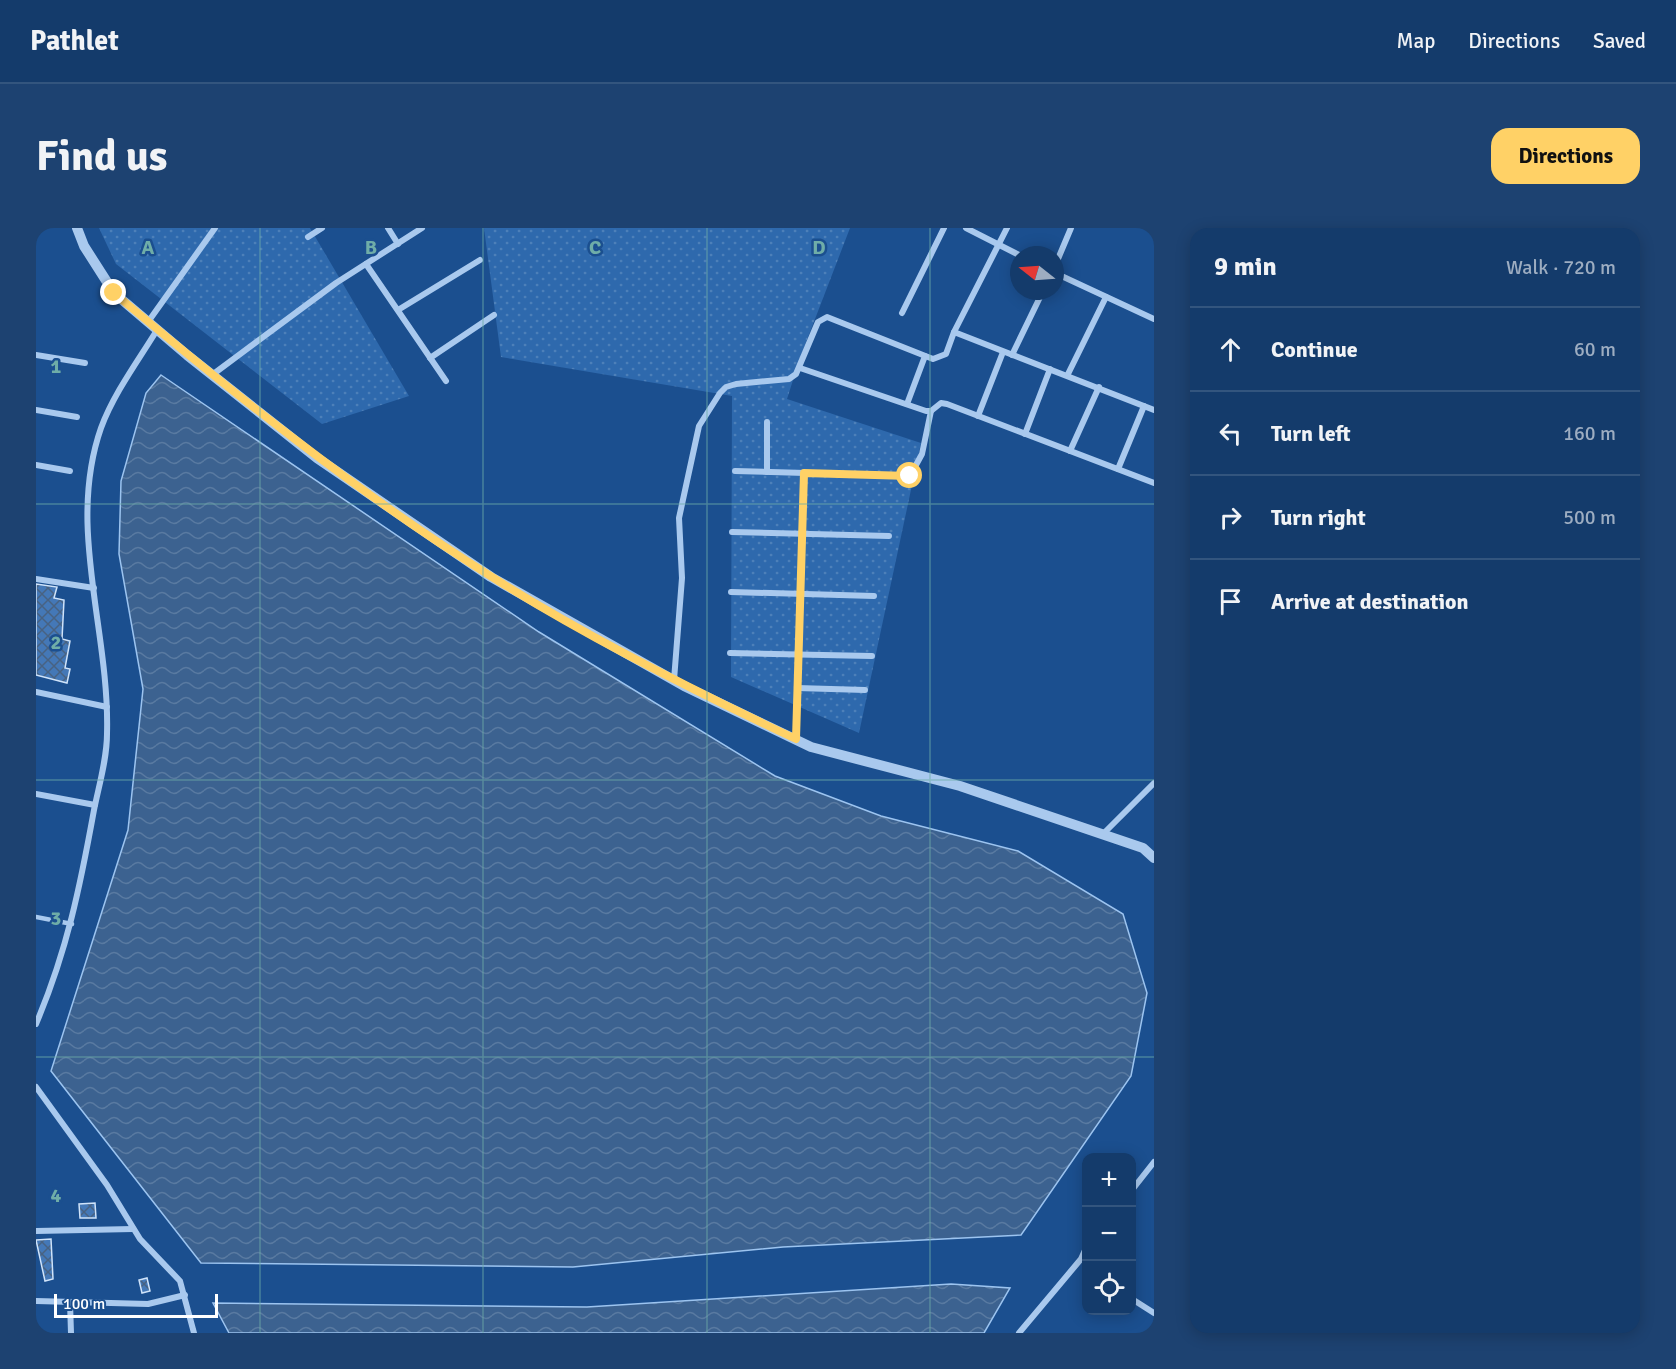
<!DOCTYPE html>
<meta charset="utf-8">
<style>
:root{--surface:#143b6b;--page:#1d4271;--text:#f1f3f6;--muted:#9dadc1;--line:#33557e;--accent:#ffd166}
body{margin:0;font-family:Signika,sans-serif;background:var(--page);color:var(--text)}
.controls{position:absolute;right:18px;bottom:18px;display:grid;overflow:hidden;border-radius:12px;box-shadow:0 3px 15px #0003}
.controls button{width:54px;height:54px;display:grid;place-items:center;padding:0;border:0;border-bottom:2px solid var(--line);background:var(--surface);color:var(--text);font:30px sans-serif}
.compass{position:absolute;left:974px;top:18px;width:54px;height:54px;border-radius:50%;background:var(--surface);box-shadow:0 3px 15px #0003;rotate:287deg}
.scale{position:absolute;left:18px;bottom:15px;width:164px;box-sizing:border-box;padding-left:6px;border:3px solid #fff;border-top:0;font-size:16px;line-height:21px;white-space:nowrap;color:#fff;-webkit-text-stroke:4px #1b4f8f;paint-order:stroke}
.stop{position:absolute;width:18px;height:18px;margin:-14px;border:4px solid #ffd166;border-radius:50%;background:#fff}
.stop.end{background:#ffd166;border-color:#fff;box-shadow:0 2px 6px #0008}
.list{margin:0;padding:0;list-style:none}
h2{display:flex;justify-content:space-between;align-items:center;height:78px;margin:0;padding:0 24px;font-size:26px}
h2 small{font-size:20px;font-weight:400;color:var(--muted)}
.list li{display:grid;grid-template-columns:39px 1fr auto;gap:18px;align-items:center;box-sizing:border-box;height:84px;padding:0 24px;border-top:2px solid var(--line)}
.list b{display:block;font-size:22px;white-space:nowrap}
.list em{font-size:20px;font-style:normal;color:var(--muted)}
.icon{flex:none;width:33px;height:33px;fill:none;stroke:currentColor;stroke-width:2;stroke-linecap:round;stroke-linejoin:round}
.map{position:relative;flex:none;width:1118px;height:1105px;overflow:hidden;border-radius:18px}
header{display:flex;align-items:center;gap:36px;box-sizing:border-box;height:84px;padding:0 30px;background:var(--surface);border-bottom:2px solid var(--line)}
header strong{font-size:28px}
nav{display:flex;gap:33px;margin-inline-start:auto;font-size:21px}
.intro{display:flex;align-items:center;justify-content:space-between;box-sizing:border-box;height:144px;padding:0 36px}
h1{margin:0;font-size:42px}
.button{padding:15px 27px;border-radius:18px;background:var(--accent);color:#111;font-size:21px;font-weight:700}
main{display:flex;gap:36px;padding:0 36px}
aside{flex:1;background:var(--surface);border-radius:18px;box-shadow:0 3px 15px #0003}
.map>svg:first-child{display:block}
</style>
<header>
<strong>Pathlet</strong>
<nav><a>Map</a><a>Directions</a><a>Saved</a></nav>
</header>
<div class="intro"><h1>Find us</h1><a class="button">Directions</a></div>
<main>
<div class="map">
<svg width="1118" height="1105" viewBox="0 0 1118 1105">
<defs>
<pattern id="grass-dots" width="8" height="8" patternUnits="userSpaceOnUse" patternTransform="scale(1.5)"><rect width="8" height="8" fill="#2e69ad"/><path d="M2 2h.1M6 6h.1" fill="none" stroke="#4d80b9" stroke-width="1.8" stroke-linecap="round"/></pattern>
<pattern id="water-waves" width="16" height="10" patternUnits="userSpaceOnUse" patternTransform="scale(1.5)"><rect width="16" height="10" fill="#3c6290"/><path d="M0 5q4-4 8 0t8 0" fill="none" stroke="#597aa1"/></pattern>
<pattern id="building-cross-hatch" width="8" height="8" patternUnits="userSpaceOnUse" patternTransform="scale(1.5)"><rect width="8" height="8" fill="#4478b7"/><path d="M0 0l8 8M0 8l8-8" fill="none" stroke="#486282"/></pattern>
</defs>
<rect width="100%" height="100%" fill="#1b4f8f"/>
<!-- grass -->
<g fill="url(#grass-dots)">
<polygon points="63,0 274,0 373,168 286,196 80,36"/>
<polygon points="448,0 814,0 764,130 751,171 885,215 823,505 695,449 696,168 465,129"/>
</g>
<!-- water -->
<g fill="url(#water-waves)" stroke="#9cc4f0" stroke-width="1.5">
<polygon points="125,147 503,404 739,548 845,588 982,623 1087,686 1111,765 1095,848 985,1007 747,1019 537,1039 165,1035 15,843 92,602 107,461 83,326 85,253 110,165"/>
<polygon points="915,1056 974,1060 948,1105 193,1105 177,1075 551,1079"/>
</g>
<!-- building -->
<g fill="url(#building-cross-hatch)" stroke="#cfe3fa" stroke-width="1.5">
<polygon points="0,356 21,359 18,370 28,372 26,411 34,413 29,440 34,441 31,455 0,447"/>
<polygon points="59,975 60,990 44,990 43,976"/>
<polygon points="15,1011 17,1051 9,1053 0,1012"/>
<polygon points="111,1050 114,1063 106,1065 103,1052"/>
</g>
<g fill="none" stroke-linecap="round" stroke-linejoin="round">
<!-- service -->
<polyline stroke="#a9c9ee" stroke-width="4.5" points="0,689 36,696"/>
<!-- minor -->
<g stroke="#a9c9ee" stroke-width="6">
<polyline points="352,0 362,16"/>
<polyline points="930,0 983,27"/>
<polyline points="272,9 286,0"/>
<polyline points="330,36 410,153"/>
<polyline points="1019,38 1035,0"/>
<polyline points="1019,45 1118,91"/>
<polyline points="362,82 444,32"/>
<polyline points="866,85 908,0"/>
<polyline points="112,94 179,0"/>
<polyline points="918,104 1118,182"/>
<polyline points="0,127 49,135"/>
<polyline points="976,127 1007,63"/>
<polyline points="394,130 458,87"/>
<polyline points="764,140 890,183 895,183 905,175 911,176 1118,255"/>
<polyline points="1032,146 1070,69"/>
<polyline points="176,147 300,55 386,0"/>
<polyline points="871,176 889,128"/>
<polyline points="0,182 41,189"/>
<polyline points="942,188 967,124"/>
<polyline points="989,206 1014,141"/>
<polyline points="1034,223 1063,159"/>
<polyline points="0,237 34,243"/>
<polyline points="1082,241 1108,178"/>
<polyline points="699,243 874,248 886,226 895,183"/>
<polyline points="731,244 731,194"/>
<polyline points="696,304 853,308"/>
<polyline points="0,351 58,360"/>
<polyline points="695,364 838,368"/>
<polyline points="694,425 836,428"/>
<polyline points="638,452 646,350 643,290 663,198 684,165 690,159 700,156 753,151 760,146 782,94 791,89 897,131 910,126 918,104 971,0"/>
<polyline points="761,460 829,462"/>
<polyline points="0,464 71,479"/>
<polyline points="760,511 768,245"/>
<polyline points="0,566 59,577"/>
<polyline points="1067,606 1118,555"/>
<path d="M 0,796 C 31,723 44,659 58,582 C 63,557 71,531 71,506 C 74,403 30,300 65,200 C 78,165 102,133 121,102"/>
<polyline points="0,859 71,957 104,1011 144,1053 158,1105"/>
<polyline points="1096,962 1118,934"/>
<polyline points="0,1003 97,1001"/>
<polyline points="1096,1071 1118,1085"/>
<polyline points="0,1073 112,1076 149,1067"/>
<polyline points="34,1074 35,1105"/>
<polyline points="983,1105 1045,1031 1050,1020"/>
</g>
<!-- tertiary -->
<polyline stroke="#a9c9ee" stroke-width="10" points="41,0 48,18 78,65 151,127 281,230 455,349 648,458 775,519 924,558 1107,620 1118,630"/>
</g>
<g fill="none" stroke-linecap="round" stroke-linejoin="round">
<!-- route -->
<path stroke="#ffd166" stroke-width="8" d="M 78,65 C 199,167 322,265 456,349 C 553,410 656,462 760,511 L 768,245 L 874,248"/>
</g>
<!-- grid -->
<path fill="none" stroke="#6fada8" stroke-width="1.5" stroke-opacity="0.55" d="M 224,0 L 224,1105M 447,0 L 447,1105M 671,0 L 671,1105M 894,0 L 894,1105M 0,276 L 1118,276M 0,552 L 1118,552M 0,829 L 1118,829"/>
<g font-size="20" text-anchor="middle" font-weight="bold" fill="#6fada8" stroke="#1b4f8f" stroke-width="5" stroke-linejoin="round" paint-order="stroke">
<text x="112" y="26">A</text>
<text x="335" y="26">B</text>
<text x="559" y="26">C</text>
<text x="783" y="26">D</text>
<text x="20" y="145">1</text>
<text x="20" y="421">2</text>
<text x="20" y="697">3</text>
<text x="20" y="974">4</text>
</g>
</svg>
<div class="controls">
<button>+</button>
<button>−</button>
<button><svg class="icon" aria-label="locate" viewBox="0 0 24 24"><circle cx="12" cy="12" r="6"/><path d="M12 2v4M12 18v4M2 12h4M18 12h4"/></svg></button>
</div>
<svg class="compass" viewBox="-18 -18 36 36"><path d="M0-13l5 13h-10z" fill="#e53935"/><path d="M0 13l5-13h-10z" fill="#9dadc1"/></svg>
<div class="scale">100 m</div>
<div class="stop" style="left:874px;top:248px"></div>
<div class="stop end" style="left:78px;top:65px"></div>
</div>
<aside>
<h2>9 min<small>Walk · 720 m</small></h2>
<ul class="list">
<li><svg class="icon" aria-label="ahead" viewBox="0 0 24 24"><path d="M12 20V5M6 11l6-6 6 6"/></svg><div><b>Continue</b></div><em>60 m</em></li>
<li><svg class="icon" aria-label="left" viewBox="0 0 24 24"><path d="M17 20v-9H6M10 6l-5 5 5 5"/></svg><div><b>Turn left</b></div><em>160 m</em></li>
<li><svg class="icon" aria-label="right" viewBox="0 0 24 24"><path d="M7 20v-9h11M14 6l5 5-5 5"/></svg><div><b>Turn right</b></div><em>500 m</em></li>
<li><svg class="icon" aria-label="arrive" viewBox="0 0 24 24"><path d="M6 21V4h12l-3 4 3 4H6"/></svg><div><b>Arrive at destination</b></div></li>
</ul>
</aside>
</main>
